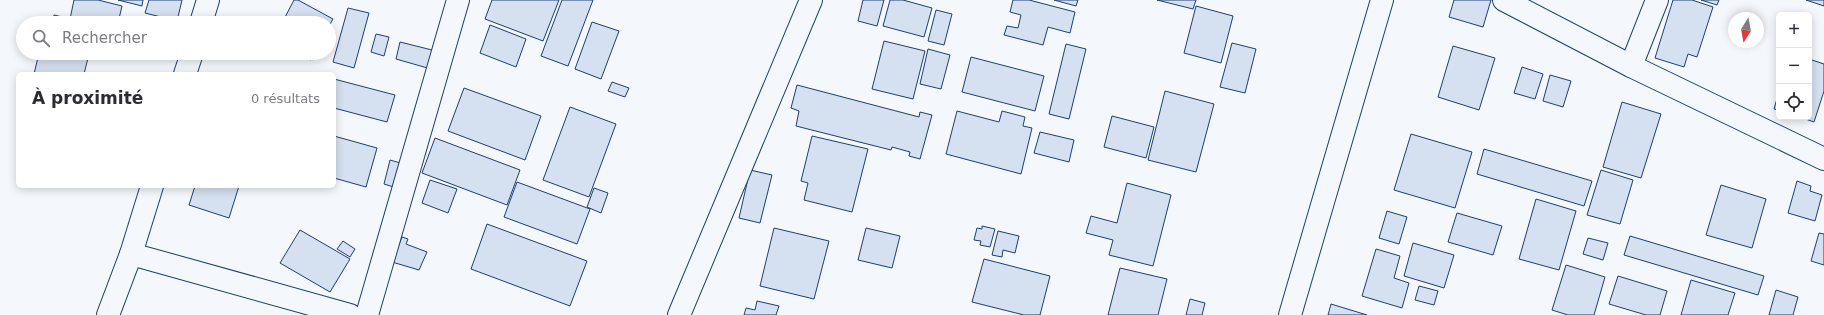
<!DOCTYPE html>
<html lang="fr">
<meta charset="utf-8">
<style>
:root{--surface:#fff;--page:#f7f7f7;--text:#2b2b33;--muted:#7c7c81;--line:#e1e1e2}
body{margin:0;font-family:"DejaVu Sans",sans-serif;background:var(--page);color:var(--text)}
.controls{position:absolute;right:12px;top:12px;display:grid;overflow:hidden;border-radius:6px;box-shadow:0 2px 10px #0003}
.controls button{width:36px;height:36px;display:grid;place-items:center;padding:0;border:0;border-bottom:1px solid var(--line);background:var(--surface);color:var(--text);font:20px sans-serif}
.compass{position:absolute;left:1728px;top:12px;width:36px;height:36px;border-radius:50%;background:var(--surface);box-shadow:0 2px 10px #0003;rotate:191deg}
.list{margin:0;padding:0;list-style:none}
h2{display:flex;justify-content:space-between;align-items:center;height:52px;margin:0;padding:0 16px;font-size:17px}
h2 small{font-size:13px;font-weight:400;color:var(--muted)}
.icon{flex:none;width:22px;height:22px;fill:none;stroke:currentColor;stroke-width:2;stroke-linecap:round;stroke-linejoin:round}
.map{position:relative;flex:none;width:1824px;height:315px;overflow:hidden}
.search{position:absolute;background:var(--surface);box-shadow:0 2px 10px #0003;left:16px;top:16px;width:320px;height:44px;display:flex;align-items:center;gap:10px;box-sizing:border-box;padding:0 14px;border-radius:22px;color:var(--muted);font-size:15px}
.panel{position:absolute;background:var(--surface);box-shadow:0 2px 10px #0003;left:16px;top:72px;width:320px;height:116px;border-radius:6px}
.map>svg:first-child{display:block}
</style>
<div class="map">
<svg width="1824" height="315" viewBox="0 0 1824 315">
<rect width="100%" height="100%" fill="#f4f7fb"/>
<!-- building -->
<g fill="#d5e0f0" stroke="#1d3f73">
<polygon points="74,0 98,0 122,6 118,23 88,23 70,19"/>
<polygon points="118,0 143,0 142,6"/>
<polygon points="149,0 182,0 177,21 145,13"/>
<polygon points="294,0 298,0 333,19 329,26 329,23 282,23"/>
<polygon points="492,0 559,0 543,41 485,19"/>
<polygon points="562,0 593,0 568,66 541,56"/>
<polygon points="863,0 884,0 877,26 858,21"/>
<polygon points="890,0 903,0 932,8 924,37 883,26"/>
<polygon points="1013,0 1029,0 1075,12 1070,33 1048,27 1043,45 1004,35 1007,26 1018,28 1021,15 1010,12"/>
<polygon points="1054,0 1078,0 1076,6"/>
<polygon points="1157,0 1196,0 1193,9"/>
<polygon points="1454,0 1491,0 1483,27 1449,17"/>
<polygon points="1673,0 1692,0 1713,7 1697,57 1688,54 1684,67 1655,58"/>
<polygon points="1701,0 1719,0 1717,5"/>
<polygon points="1806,0 1824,0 1824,6"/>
<polygon points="1196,6 1233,16 1221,63 1184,53"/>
<polygon points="348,8 369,13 354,68 333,62"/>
<polygon points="936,10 952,14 944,45 928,41"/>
<polygon points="54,15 87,23 52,23"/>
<polygon points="592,22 619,31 601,79 575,69"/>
<polygon points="490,25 526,39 516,67 480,53"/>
<polygon points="376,34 389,37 384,56 371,52"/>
<polygon points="884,41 925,51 913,99 872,89"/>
<polygon points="400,42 436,51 431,69 396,59"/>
<polygon points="1232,43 1256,49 1245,93 1220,87"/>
<polygon points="1066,44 1086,49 1069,119 1049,114"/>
<polygon points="1453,46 1495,58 1479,110 1438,97"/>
<polygon points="928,49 950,55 941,89 920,84"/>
<polygon points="39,53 84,53 83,57 88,58 84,74 34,74"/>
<polygon points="297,53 315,53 311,60"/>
<polygon points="971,57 1044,76 1035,111 962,92"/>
<polygon points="1809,59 1824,64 1824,91 1814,122 1800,117 1809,117"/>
<polygon points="1522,67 1543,74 1535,99 1514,93"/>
<polygon points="1550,75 1571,81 1563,107 1543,101"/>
<polygon points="334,79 395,95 387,122 334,108"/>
<polygon points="612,82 629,88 625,97 608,91"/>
<polygon points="797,85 919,117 920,112 932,115 920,159 909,156 910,152 892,147 891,150 796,126 799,111 791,108"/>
<polygon points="464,88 541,116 525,160 448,131"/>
<polygon points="1165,91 1214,104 1196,172 1148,160"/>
<polygon points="1779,92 1779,110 1774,109"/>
<polygon points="1622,102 1661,114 1641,178 1603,167"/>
<polygon points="570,107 616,124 589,197 543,180"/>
<polygon points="957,111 999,122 1002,111 1025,117 1023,126 1032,128 1021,174 946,154"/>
<polygon points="1112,116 1154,127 1146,158 1104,147"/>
<polygon points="1040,132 1074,140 1069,162 1034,153"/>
<polygon points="1411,134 1472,152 1455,208 1394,190"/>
<polygon points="334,136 377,148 366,187 334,178"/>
<polygon points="812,136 868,149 852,212 804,200 808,183 801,181"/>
<polygon points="435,138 520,170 507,205 422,173"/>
<polygon points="1484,149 1592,181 1584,206 1477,174"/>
<polygon points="390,160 404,164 397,188 384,184"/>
<polygon points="750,170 772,175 760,223 739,218"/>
<polygon points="1601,170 1633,180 1620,224 1587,215"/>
<polygon points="430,180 457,189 448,213 422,203"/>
<polygon points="1797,181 1811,186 1810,191 1822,195 1815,221 1788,213"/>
<polygon points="517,182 590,209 577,244 504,217"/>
<polygon points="1127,183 1171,195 1153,266 1109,255 1113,240 1086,233 1091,216 1117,223"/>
<polygon points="1721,185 1766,199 1752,248 1706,235"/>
<polygon points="195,186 239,186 229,218 189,205"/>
<polygon points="594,188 608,193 601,213 587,207"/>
<polygon points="1536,199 1576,211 1559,270 1519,259"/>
<polygon points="1387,211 1407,217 1399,244 1379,238"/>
<polygon points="1457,213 1502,226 1493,255 1448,242"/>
<polygon points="487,224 587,261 570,306 471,269"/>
<polygon points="982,226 995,229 990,247 980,245 981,241 974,240 977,228 982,229"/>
<polygon points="774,228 829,241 814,299 760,286"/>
<polygon points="866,228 900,236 892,268 858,260"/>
<polygon points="300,230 350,259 330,292 280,263"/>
<polygon points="998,231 1019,236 1015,253 1003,250 1002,257 992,255"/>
<polygon points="1819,233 1824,234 1824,265 1811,261"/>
<polygon points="1630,236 1764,276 1758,295 1624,255"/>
<polygon points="402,237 408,239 406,244 427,252 419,270 392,262"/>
<polygon points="1588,238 1608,243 1603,260 1583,254"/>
<polygon points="343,241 355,249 350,257 337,249"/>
<polygon points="1413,243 1454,255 1444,288 1404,276"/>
<polygon points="1376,249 1400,256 1394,278 1409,283 1402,308 1362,296"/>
<polygon points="984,259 1050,276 1040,315 1024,315 972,302"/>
<polygon points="1566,265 1605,277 1594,315 1568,315 1552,310"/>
<polygon points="1120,268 1167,279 1158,315 1108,315"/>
<polygon points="1618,276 1667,291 1660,315 1646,315 1609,304"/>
<polygon points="1691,280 1735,293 1728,315 1681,315"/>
<polygon points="1419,286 1438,291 1434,305 1415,300"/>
<polygon points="1776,290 1798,297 1793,315 1769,315"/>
<polygon points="1190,299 1205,303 1202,315 1186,315"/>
<polygon points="757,301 779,306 776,315 744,315 746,308 755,310"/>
<polygon points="1331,304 1367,315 1328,315"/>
</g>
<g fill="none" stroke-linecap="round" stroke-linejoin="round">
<!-- minor casing -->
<g stroke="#1d3f73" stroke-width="24">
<g id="minor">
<polyline points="1504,0 1631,66 1824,159"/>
<polyline points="201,23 208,0"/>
<polyline points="1631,66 1657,0"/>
<polyline points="185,74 192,53"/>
<polyline points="131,254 152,186"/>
<polyline points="108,315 131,254 350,315"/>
<polyline points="367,315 458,0"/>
<polyline points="679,315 811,0"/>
<polyline points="1290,315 1382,0"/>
</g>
</g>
<!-- minor -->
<use href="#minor" stroke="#f4f7fb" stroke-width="22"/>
</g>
</svg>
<div class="controls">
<button>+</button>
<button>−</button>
<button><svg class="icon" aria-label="locate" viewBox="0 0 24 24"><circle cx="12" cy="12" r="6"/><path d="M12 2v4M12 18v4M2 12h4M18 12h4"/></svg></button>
</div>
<svg class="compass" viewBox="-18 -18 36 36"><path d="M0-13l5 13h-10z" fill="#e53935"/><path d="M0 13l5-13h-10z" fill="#7c7c81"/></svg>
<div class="search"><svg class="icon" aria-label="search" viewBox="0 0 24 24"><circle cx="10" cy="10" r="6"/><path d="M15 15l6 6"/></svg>Rechercher</div>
<section class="panel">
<h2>À proximité<small>0 résultats</small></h2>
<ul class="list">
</ul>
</section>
</div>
